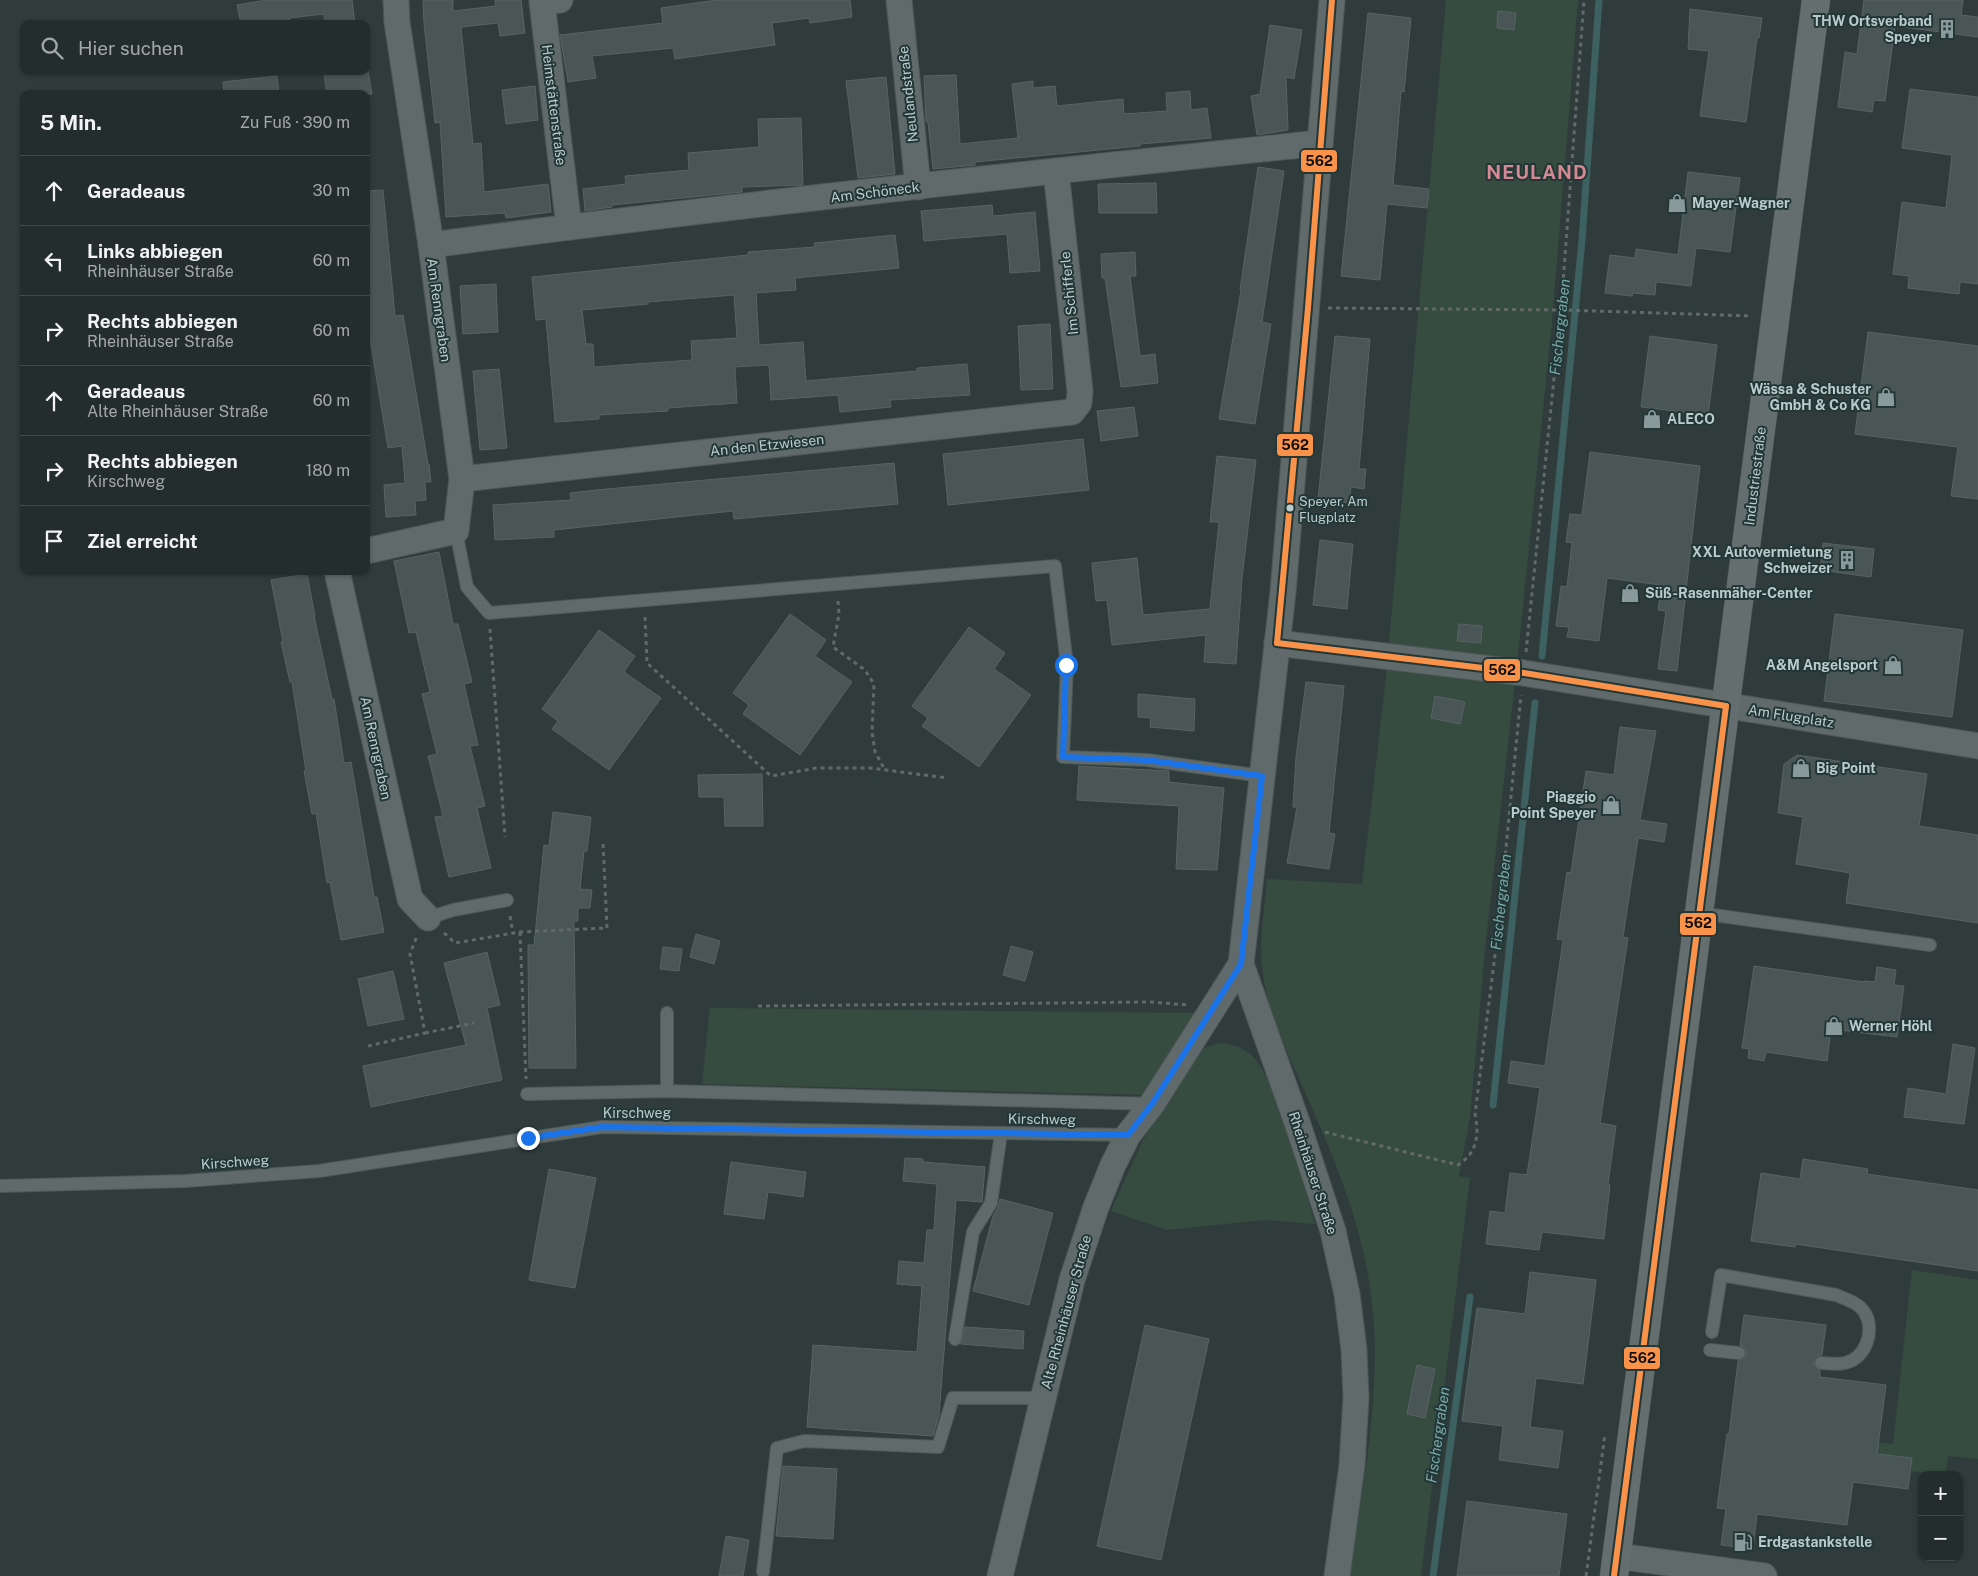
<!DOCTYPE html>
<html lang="de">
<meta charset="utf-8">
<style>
:root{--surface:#242d2d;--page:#303939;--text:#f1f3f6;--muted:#a3a8aa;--line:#414949}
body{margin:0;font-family:"Public Sans",sans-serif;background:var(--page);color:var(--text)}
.controls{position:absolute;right:15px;bottom:15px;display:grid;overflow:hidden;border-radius:10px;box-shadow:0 1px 4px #0004}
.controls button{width:45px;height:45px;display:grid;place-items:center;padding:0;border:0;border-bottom:1px solid var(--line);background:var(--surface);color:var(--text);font:25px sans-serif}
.stop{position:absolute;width:15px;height:15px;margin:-11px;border:4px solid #1a73e8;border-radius:50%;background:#fff}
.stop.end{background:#1a73e8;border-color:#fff;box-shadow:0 1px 5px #0008}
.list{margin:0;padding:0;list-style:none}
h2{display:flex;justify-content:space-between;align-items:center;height:65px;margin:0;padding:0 20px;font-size:21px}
h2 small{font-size:16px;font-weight:400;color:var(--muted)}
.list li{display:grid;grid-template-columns:32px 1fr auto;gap:15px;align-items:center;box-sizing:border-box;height:70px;padding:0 20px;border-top:1px solid var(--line)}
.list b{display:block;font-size:19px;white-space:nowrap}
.list p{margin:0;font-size:16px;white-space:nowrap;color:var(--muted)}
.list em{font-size:16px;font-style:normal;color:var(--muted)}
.icon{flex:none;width:28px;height:28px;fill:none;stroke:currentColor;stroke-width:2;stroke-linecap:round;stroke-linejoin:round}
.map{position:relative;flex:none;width:1978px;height:1576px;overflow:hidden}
.search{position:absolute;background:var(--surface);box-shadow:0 1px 4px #0004;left:20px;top:20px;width:350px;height:55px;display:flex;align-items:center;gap:12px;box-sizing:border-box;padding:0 18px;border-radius:10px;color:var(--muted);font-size:19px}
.panel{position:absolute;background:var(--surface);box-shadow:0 1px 4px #0004;left:20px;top:90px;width:350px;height:485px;border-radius:10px}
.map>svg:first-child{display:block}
</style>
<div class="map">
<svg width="1978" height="1576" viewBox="0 0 1978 1576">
<rect width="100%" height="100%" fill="#303c3c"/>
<!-- green -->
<g fill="#374c40">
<path d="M 1446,0 L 1578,0 L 1552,322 L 1518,655 L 1486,939 L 1470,1117 L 1459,1176 L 1470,1178 L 1421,1576 L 1350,1576 C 1364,1474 1388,1368 1366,1265 C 1355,1208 1332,1153 1309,1101 C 1293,1065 1271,1019 1264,981 C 1258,947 1264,913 1267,879 L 1362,884 L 1386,677 Z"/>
<polygon points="710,1008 1195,1013 1148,1095 702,1084"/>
<path d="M 1220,1043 C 1230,1044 1240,1046 1249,1053 C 1277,1074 1304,1186 1315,1224 L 1264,1220 L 1167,1230 L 1111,1211 L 1143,1140 L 1178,1084 L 1199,1052 L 1206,1047 Z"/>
<polygon points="1912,1270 1978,1280 1978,1459 1948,1456 1945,1475 1911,1471 1912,1458 1730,1435 1732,1423 1893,1444"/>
</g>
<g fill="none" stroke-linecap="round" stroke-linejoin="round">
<!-- stream -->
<g stroke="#3d6061" stroke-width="7">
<polyline points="1542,656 1582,240 1599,0"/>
<polyline points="1493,1105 1535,703"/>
<polyline points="1433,1576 1470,1297"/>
</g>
</g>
<!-- building -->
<g fill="#4a5555" stroke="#586364" fill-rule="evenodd">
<polygon points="267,0 352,0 355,24 325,24 324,14 289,18 290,24 241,24 237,5"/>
<polygon points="423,0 453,0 453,11 496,6 495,0 521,0 525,33 500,36 498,23 461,27 473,144 481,143 484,192 548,184 551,212 506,218 505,213 446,217 440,122 435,123 424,23"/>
<polygon points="717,0 850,0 852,17 810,23 809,18 772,23 775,45 675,59 673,48 592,56 596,78 568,82 560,35 663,23 661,8"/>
<polygon points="1864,0 1963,0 1961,15 1978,17 1978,37 1895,26 1885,101 1874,100 1872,112 1838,107 1845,52 1857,54"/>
<polygon points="1690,9 1762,18 1759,38 1757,38 1746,122 1700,116 1709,51 1688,49"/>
<polygon points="1498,11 1516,13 1514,30 1497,28"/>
<polygon points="1368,13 1411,18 1404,92 1401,91 1393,185 1429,189 1427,208 1387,204 1380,280 1341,276"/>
<polygon points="1270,25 1302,30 1294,79 1286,77 1288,130 1257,135 1251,96 1260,94"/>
<polygon points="332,71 368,71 372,94 327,94 324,73"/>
<polygon points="956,75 960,144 1018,138 1012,84 1033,81 1033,88 1055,86 1057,106 1123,99 1124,114 1167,111 1166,93 1190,91 1191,110 1207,108 1211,138 1140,144 1140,146 975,162 975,165 933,169 928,122 926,122 924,76"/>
<polygon points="277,76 279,94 224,94 223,82"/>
<polygon points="886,77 895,174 858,178 846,81"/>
<polygon points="535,86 538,120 506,124 502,90"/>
<polygon points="1910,89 1978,97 1978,284 1960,282 1959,294 1908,288 1909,276 1893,274 1902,202 1946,208 1952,155 1902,148"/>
<polygon points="801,118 803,185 742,187 742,192 612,205 612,207 585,211 583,189 626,184 625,176 689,170 688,153 759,147 758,119"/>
<polygon points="1258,167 1284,171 1262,322 1271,324 1255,424 1219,419 1241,291 1240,290"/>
<polygon points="1688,172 1740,178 1730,252 1696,248 1691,286 1656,282 1655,295 1633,293 1632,296 1605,293 1610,255 1635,258 1636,249 1678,255"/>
<polygon points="1156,183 1157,213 1099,213 1098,184"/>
<polygon points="383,190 395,316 403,315 428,464 429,464 431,482 425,482 426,500 415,501 416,515 386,517 384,485 405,483 402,446 388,448 366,314 366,191"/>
<polygon points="992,205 993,216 1035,212 1040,271 1010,273 1007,234 924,241 921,211"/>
<path d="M 895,235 L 899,268 L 795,278 L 796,290 L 756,293 L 759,345 L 803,342 L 806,381 L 917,371 L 917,368 L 967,364 L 970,395 L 890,400 L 891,407 L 840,412 L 838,395 L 771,400 L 769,365 L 735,367 L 737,403 L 668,408 L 668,411 L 599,415 L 599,419 L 555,422 L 546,319 L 536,320 L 532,277 L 748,255 L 748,252 L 815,247 L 814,243 ZM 734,295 L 737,338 L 691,341 L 692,360 L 594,367 L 593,344 L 586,344 L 582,310 L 648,304 L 648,302 Z"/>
<polygon points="1135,252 1136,276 1130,276 1140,356 1155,354 1158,383 1121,387 1105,278 1102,278 1101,254"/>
<polygon points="496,284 498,332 463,334 460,286"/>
<polygon points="1050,324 1053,389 1021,390 1018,326"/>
<polygon points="1868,332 1978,346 1978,499 1951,496 1958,447 1855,434"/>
<polygon points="1335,336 1370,339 1359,469 1366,469 1364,489 1351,487 1349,503 1318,499"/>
<polygon points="1650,336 1717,345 1708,415 1641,407"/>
<polygon points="499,369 507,448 480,450 473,371"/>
<polygon points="1134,407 1138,436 1101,441 1097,411"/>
<polygon points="1083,439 1089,490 948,505 943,454"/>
<polygon points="1590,452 1700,466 1677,671 1658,669 1666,611 1658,610 1661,585 1607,578 1599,641 1567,637 1569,627 1556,626 1561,586 1567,587 1572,543 1566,542 1570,514 1582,515"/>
<polygon points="1217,456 1256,460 1242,578 1236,664 1204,662 1206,635 1112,645 1107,600 1096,601 1092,563 1137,558 1143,615 1210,609 1219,522 1210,522"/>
<polygon points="894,463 898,504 734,519 733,511 554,530 554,537 495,540 493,505 571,500 570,493 596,490"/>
<polygon points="1320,540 1353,544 1347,609 1313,605"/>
<polygon points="1823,543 1874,549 1871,577 1820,570"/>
<polygon points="439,552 453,624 458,624 472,682 464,684 478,745 470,746 485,806 477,808 491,868 449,877 435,817 443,816 428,756 437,754 422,694 430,692 416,632 409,633 394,561"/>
<polygon points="307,574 315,616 314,616 332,699 334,699 344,763 351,762 374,897 377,897 384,932 341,940 330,882 327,883 316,813 312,814 304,771 306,771 292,682 290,682 281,642 283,642 271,580"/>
<polygon points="790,614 826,640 815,656 852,682 800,755 743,714 749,705 733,693"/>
<polygon points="1835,614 1963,630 1952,717 1824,701"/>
<polygon points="1459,624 1482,626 1481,643 1457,641"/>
<polygon points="969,627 1005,653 994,669 1031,695 979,767 922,726 928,718 912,706"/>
<polygon points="599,630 635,656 624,672 661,698 609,770 552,729 558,721 542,709"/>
<polygon points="1306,682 1344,686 1329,833 1335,834 1329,869 1287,863 1297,807 1293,807 1296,757"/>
<polygon points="1138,694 1195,699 1194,731 1150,727 1151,718 1138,717"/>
<polygon points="1435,696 1465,702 1460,724 1431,718"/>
<polygon points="1620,727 1656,731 1640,820 1667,824 1664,842 1638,838 1623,937 1628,938 1600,1123 1616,1126 1608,1184 1610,1185 1604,1239 1542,1232 1539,1250 1486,1244 1490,1211 1505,1213 1510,1173 1527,1175 1540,1088 1508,1083 1511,1061 1545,1066 1563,940 1557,939 1567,872 1571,873 1586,771 1614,775"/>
<polygon points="1797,755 1927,774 1919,826 1978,835 1978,923 1846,903 1850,873 1796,864 1803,817 1778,813 1784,764"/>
<polygon points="1079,766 1169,771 1169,782 1224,788 1217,870 1176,869 1179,806 1077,800"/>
<polygon points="762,774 763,826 725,826 724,797 699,797 698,775"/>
<polygon points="553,812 591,817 587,851 584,851 580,889 592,890 590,908 578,908 578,921 574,921 576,1068 529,1068 528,945 534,945 544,845 549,846"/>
<polygon points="696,934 720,941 714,964 690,957"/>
<polygon points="1011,946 1033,952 1025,981 1003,975"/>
<polygon points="663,947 682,949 679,971 660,969"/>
<polygon points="487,952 500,1005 487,1008 502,1080 371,1107 363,1066 466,1045 444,963"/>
<polygon points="1754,966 1864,982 1864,981 1875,982 1877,967 1896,970 1894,985 1904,986 1897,1037 1831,1029 1827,1061 1766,1052 1764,1061 1748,1058 1749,1049 1742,1048"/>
<polygon points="393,971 404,1019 368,1026 358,979"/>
<polygon points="1953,1044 1975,1048 1964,1124 1904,1117 1908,1088 1946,1094"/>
<polygon points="905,1158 923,1159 923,1162 985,1167 982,1202 956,1200 939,1415 933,1436 807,1427 813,1345 917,1352 922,1286 897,1284 899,1261 924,1263 927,1230 934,1230 937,1184 903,1181"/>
<polygon points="1803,1159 1868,1169 1867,1174 1978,1190 1978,1271 1795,1244 1795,1247 1751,1241 1761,1173 1800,1179"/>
<polygon points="731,1162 806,1172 803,1197 768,1192 764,1219 724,1214"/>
<polygon points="549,1169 596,1178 575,1288 529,1280"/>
<polygon points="1000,1199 1053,1213 1029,1305 973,1291 993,1216 998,1207"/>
<polygon points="1530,1272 1596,1280 1583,1384 1536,1378 1530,1427 1563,1431 1558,1468 1499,1460 1503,1426 1462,1421 1477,1308 1525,1314"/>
<polygon points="1744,1315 1826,1325 1822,1355 1817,1356 1813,1362 1814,1367 1820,1371 1820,1377 1886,1385 1877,1454 1912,1458 1908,1489 1853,1482 1847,1525 1757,1514 1753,1549 1721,1545 1726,1509 1717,1508 1727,1434 1729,1435 1738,1361 1745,1358 1747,1353 1744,1347 1740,1345"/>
<polygon points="1145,1325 1209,1339 1161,1560 1097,1546"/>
<polygon points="965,1327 1024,1331 1023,1349 961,1344"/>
<polygon points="1417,1365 1435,1369 1425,1418 1407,1414"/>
<polygon points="783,1466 837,1469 833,1539 776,1536"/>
<polygon points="1467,1501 1567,1514 1559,1576 1457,1576"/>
<polygon points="726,1536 749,1540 743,1576 719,1576"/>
</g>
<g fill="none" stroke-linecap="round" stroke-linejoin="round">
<!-- lane casing -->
<g stroke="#4f5858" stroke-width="14">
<g id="lane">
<polyline points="456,531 467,587 489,613 1055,566 1067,665 1063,757 1147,760 1262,776"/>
<polyline points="1699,913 1930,945"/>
<polyline points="428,918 453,910 507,900"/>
<polyline points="667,1013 667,1091"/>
<polyline points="527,1094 667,1091 1152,1104"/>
<polyline points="0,1186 185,1181 319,1171 602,1127 1128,1135"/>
<path d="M 1712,1332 L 1721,1275 L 1836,1295 C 1846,1299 1859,1303 1865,1313 C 1875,1331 1866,1358 1845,1363 C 1838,1365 1829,1363 1821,1363"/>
<polyline points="955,1339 973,1232 991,1203 1001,1133"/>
<polyline points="1710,1350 1739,1353"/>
<polyline points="763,1572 777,1448 804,1441 938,1447 953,1398 1043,1398"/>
</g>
</g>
<!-- street casing -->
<g stroke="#4f5858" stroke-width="27">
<g id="street">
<polyline points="560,0 542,2 569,227"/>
<polyline points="899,0 918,187"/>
<polyline points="1332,0 1283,592 1241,964 1298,1125 1333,1231 1347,1294 1354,1350 1356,1398 1352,1465 1337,1576"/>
<path d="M 431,245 C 726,206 1023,174 1320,143"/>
<polyline points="462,479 1072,412 1079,403 1080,391 1056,171"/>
<polyline points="366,551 456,531 462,479 431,245 397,22 396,0"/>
<polyline points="337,571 410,899 428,918"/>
<polyline points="1277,643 1524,673 1978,746"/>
<polyline points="1617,1556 1764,1576"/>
<polyline points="1000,1576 1072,1280 1096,1207 1113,1165 1128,1135 1152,1104 1241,964"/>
</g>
</g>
<!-- secondary casing -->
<g stroke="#4f5858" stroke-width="29">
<polyline id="secondary" points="1614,1576 1816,0"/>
</g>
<!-- path -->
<g stroke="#616969" stroke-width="3" stroke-dasharray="4 4" stroke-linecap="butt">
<polyline points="1328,308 1561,310 1752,316"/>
<polyline points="838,601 839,614 833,647 865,670 874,684 872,732 875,752 885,770"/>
<polyline points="645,617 647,663 771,776 817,768 870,768 948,778"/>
<polyline points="490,629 505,837"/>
<polyline points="1526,652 1561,310 1584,0"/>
<polyline points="510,916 513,933"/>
<polyline points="520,932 526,1079"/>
<polyline points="444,933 455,943 520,932 607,928 603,842"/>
<polyline points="758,1006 1150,1002 1188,1005"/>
<polyline points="425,1033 474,1023"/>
<polyline points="368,1046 425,1033 410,954 417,936"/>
<path d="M 1325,1132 L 1458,1165 C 1478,1152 1479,1135 1475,1114 L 1497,939 L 1521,695"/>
<polyline points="1586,1576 1605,1434"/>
</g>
<!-- lane -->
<use href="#lane" stroke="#606a6a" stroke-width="12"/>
<!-- street -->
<use href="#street" stroke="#606a6a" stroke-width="25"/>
<!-- secondary -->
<use href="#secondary" stroke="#646e6e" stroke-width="28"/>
<!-- bus-1 casing -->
<g stroke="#233737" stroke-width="10">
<g id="bus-1">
<polyline points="1277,643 1308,308 1332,0"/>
<polyline points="1277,643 1524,673 1726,706"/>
<polyline points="1614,1576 1726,706"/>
</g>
</g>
<!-- bus-1 -->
<use href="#bus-1" stroke="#fa924a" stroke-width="6"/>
</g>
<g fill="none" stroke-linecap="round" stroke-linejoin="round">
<!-- route -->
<polyline stroke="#1a73e8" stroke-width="6" points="528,1138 602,1127 1128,1135 1152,1104 1241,964 1262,776 1147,760 1063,757 1066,665"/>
</g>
<!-- icons -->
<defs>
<g id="building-bare" transform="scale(1.5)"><path d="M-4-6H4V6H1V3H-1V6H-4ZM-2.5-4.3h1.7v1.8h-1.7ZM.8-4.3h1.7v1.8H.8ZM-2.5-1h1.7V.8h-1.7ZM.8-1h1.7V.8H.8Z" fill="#8a999a" stroke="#233737" stroke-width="2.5" paint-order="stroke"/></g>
<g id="shop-bare" transform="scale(1.5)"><path d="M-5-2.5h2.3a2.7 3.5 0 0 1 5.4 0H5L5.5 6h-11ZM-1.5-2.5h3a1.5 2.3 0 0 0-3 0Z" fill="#8a999a" stroke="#233737" stroke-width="2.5" paint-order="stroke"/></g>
<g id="fuel-bare" transform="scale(1.5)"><path d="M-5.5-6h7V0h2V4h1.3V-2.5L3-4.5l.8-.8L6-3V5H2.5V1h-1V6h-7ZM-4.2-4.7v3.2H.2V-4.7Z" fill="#8a999a" stroke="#233737" stroke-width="2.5" paint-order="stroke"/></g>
</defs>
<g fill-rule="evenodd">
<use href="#building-bare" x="1947" y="29"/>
<use href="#shop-bare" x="1677" y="203"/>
<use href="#shop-bare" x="1886" y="397"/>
<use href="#shop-bare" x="1652" y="419"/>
<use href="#building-bare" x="1847" y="560"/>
<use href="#shop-bare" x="1630" y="593"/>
<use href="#shop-bare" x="1893" y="665"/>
<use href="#shop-bare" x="1801" y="768"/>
<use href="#shop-bare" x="1611" y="805"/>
<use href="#shop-bare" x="1834" y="1026"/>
<use href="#fuel-bare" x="1743" y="1542"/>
</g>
<!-- markers -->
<circle fill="#bbcbcc" stroke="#233737" stroke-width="2" cx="1290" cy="508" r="4.5"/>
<g text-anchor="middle" stroke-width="4" stroke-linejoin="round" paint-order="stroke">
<!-- bus labels -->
<g font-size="13" fill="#bbcbcc" stroke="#233737" text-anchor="start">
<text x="1299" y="506">Speyer, Am<tspan x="1299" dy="16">Flugplatz</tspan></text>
</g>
<!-- poi labels -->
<g font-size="14" font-weight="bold" fill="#bbcbcc" stroke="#233737" text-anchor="start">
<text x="1932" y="26" text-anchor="end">THW Ortsverband<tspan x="1932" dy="16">Speyer</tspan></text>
<text x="1692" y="208">Mayer-Wagner</text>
<text x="1871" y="394" text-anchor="end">Wässa &amp; Schuster<tspan x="1871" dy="16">GmbH &amp; Co KG</tspan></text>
<text x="1667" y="424">ALECO</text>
<text x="1832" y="557" text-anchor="end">XXL Autovermietung<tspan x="1832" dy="16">Schweizer</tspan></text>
<text x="1645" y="598">Süß-Rasenmäher-Center</text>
<text x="1878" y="670" text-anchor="end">A&amp;M Angelsport</text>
<text x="1816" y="773">Big Point</text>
<text x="1596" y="802" text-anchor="end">Piaggio<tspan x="1596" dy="16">Point Speyer</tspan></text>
<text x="1849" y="1031">Werner Höhl</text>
<text x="1758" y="1547">Erdgastankstelle</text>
</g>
<!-- street labels -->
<g font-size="14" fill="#bbcbcc" stroke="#233737">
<text transform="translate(908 94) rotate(-96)" y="5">Neulandstraße</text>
<text transform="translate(554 105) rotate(83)" y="5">Heimstättenstraße</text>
<text transform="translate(875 192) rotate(-7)" y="5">Am Schöneck</text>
<text transform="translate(1069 293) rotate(-96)" y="5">Im Schifferle</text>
<text transform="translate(439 310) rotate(82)" y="5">Am Renngraben</text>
<text transform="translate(767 445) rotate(-6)" y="5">An den Etzwiesen</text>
<text transform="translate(1755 476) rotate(-83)" y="5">Industriestraße</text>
<text transform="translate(1791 716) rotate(9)" y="5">Am Flugplatz</text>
<text transform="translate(376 748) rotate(78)" y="5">Am Renngraben</text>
<text x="637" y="1118">Kirschweg</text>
<text transform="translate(1042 1119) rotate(1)" y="5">Kirschweg</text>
<text transform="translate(235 1162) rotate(-4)" y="5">Kirschweg</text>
<text transform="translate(1313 1173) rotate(72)" y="5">Rheinhäuser Straße</text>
<text transform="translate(1066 1312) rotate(-75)" y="5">Alte Rheinhäuser Straße</text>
</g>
<!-- water labels -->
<g font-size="15" font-style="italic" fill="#78a7a7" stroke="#233737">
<text transform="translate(1560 327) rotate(-84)" y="5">Fischergraben</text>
<text transform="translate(1501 902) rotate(-84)" y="5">Fischergraben</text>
<text transform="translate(1438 1435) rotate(-82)" y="5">Fischergraben</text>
</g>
<!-- district labels -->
<g font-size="19" font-weight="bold" letter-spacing="1" fill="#d58992" stroke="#233737">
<text x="1537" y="179">NEULAND</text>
</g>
</g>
<g stroke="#233737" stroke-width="2">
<rect x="1300" y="149" width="38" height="24" rx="5" fill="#fa924a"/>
<rect x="1276" y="433" width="38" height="24" rx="5" fill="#fa924a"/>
<rect x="1483" y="658" width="38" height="24" rx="5" fill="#fa924a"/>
<rect x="1679" y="912" width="38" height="24" rx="5" fill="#fa924a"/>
<rect x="1623" y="1346" width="38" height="24" rx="5" fill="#fa924a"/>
</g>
<g font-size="14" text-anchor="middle" font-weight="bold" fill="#111">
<text x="1319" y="166">562</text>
<text x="1295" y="450">562</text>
<text x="1502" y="675">562</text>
<text x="1698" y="928">562</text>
<text x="1642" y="1363">562</text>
</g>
</svg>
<div class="controls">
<button>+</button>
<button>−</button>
</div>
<div class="stop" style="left:1066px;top:665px"></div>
<div class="stop end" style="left:528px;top:1138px"></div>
<div class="search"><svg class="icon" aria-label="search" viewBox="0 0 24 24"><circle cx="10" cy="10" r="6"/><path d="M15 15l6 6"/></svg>Hier suchen</div>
<section class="panel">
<h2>5 Min.<small>Zu Fuß · 390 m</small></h2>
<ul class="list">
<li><svg class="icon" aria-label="ahead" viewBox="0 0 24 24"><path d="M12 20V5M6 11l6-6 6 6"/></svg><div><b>Geradeaus</b></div><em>30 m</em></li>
<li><svg class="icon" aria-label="left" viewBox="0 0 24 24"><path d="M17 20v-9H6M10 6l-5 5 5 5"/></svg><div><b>Links abbiegen</b><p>Rheinhäuser Straße</p></div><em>60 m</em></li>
<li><svg class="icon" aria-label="right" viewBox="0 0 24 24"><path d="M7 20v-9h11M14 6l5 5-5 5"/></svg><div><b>Rechts abbiegen</b><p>Rheinhäuser Straße</p></div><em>60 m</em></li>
<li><svg class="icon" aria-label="ahead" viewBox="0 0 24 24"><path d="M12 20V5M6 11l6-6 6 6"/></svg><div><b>Geradeaus</b><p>Alte Rheinhäuser Straße</p></div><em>60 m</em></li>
<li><svg class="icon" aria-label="right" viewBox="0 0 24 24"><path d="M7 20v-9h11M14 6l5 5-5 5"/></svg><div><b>Rechts abbiegen</b><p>Kirschweg</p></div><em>180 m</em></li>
<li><svg class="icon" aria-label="arrive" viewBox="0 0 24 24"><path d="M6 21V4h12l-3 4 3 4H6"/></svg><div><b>Ziel erreicht</b></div></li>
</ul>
</section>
</div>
